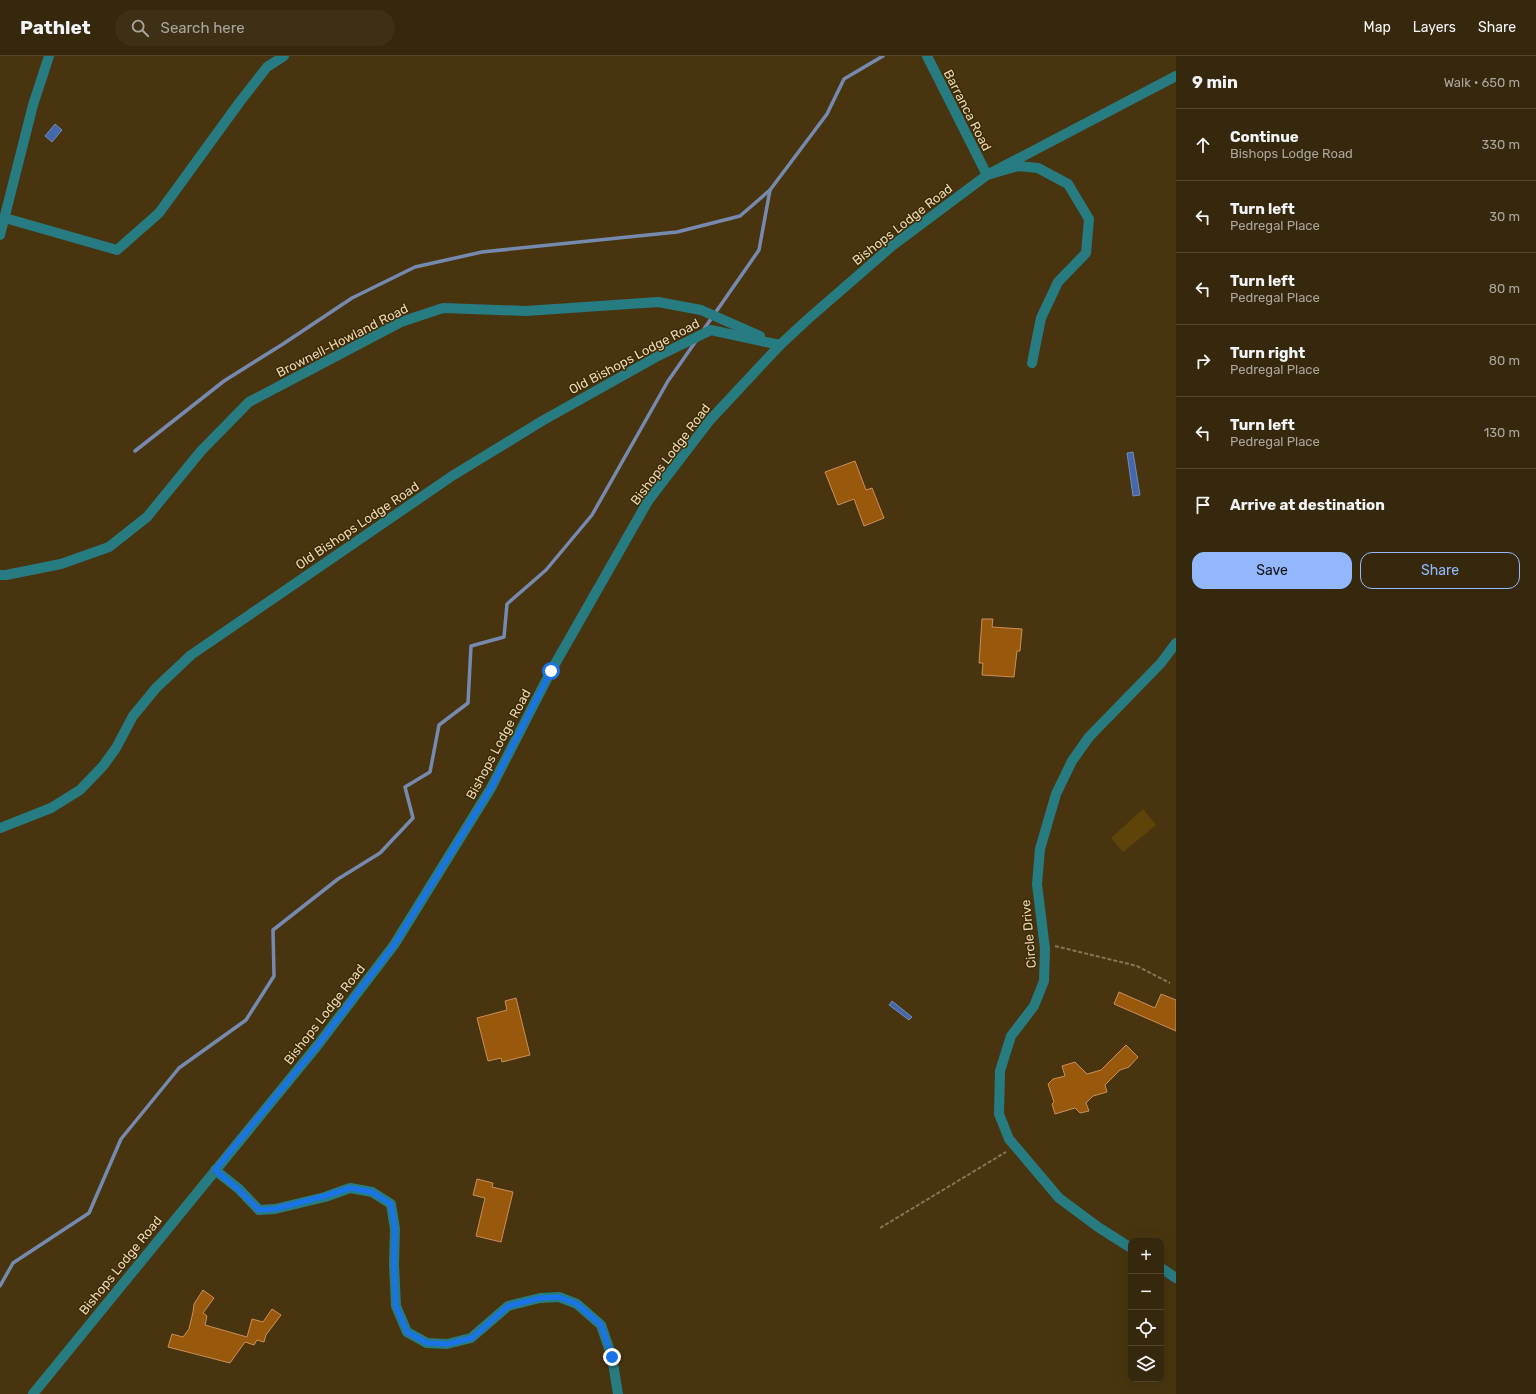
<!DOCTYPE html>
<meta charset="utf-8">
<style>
:root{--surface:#36280c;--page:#3d3015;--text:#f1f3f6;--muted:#aaa69d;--line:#50442d;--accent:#92b7fd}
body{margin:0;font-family:Rubik,sans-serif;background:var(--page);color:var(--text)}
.controls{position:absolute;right:12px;bottom:12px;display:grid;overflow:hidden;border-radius:8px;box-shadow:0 4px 16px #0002}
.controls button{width:36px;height:36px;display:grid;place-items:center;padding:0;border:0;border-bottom:1px solid var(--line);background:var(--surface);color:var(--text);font:20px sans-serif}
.stop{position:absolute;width:12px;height:12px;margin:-9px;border:3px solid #1a73e8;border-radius:50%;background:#fff}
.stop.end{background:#1a73e8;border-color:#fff;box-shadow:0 1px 4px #0008}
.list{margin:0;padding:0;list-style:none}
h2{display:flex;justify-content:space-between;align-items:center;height:52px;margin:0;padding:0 16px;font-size:17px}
h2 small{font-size:13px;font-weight:400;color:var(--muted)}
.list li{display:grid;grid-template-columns:26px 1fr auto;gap:12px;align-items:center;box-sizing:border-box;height:72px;padding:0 16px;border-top:1px solid var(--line)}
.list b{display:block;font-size:15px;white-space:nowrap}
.list p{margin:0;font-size:13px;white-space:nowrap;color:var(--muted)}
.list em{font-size:13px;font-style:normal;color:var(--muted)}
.actions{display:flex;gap:8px;padding:12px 16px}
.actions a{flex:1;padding:9px 0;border:1px solid var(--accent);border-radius:12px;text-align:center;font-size:14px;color:var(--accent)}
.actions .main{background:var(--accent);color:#111}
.icon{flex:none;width:22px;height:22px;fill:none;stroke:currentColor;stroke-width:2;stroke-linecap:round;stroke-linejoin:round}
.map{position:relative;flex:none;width:1176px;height:1338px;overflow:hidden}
header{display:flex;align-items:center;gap:24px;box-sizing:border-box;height:56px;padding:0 20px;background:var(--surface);border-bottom:1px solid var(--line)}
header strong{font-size:19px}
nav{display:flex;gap:22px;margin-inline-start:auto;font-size:14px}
.search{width:280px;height:36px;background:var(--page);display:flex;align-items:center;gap:10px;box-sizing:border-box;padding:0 14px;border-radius:22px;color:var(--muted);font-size:15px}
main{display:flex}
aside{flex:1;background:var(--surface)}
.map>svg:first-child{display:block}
</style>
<header>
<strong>Pathlet</strong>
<div class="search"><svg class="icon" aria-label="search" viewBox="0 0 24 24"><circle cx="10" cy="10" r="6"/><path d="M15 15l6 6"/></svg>Search here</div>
<nav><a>Map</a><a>Layers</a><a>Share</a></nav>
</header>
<main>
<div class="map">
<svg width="1176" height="1338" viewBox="0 0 1176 1338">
<rect width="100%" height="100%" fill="#483510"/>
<!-- green -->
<polygon fill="#5e4408" points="1143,753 1156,769 1123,796 1111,782"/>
<!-- water -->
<g fill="#4468ad" stroke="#768ab0">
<polygon points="55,68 62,74 52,86 45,80"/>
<polygon points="1133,396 1140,439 1133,440 1127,397"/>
<polygon points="892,945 912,961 909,964 889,949"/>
</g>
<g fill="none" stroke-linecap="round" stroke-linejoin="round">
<!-- stream -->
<g stroke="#768ab0" stroke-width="3.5">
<polyline points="704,273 759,194 770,134 827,58 844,23 883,0"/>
<polyline points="135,395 224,325 283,288 352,242 415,211 482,196 677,176 740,160 770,134"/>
<polyline points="0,1230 13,1207 89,1157 121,1083 179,1012 246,964 274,920 273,874 338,823 380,797 413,762 405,731 430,716 439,669 468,647 471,590 504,581 507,548 546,514 592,459 668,325 696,285"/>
</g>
</g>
<!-- building -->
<g fill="#99590d" stroke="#c98f5b">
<polygon points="855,405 866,434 872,432 884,462 864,470 854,443 838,449 825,416"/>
<polygon points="982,563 993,563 992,571 1022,573 1020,595 1017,595 1014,621 982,619 983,607 979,607"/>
<polygon points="1119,936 1155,952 1161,938 1176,944 1176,975 1114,948"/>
<polygon points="516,942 530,999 502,1006 501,1002 488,1005 477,962 507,954 505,945"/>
<polygon points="1126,989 1138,1001 1129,1011 1120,1014 1105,1029 1107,1036 1093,1040 1086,1047 1089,1055 1080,1057 1075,1052 1055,1058 1052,1048 1054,1046 1048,1028 1053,1023 1065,1020 1062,1010 1075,1006 1087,1018 1101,1014"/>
<polygon points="477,1123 493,1127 492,1131 513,1136 501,1186 476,1180 485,1142 473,1139"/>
<polygon points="203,1234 214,1242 203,1257 207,1260 205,1269 247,1281 252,1263 263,1266 272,1253 281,1259 266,1279 264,1286 257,1284 254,1289 245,1286 230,1307 168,1291 172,1278 183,1281 189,1273 193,1256 194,1248"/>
</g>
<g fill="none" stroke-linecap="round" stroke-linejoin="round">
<!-- path -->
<g stroke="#887552" stroke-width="2" stroke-dasharray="4 2" stroke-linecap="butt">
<polyline points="1055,890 1137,910 1170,927"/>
<polyline points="880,1172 1006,1096"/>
</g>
<!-- minor -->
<g stroke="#277c82" stroke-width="10">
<polyline points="927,0 987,119 1018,110 1038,112 1068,128 1089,163 1086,197 1058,226 1041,262 1032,307"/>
<polyline points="5,162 117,194 159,157 239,47 267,11 284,0"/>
<polyline points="0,179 33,49 49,0"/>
<polyline points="0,519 6,519 61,508 109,491 147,461 201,395 249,346 401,266 443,252 526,255 658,246 701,254 760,280"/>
<polyline points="0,772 51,752 80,734 103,710 116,692 133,660 156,632 191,599 452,420 542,365 658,300 711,274 780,289"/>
<polyline points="215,1114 239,1133 259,1154 275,1153 325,1141 350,1132 372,1136 391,1148 395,1173 394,1208 396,1250 407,1276 427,1287 447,1288 471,1282 508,1250 540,1242 559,1241 577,1248 601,1269 612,1301 618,1338"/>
<polyline points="1131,1192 1098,1171 1059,1142 1009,1083 999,1058 1000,1015 1011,980 1034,950 1044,925 1045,893 1037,828 1040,793 1056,738 1072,705 1089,681 1161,607 1176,587"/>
<polyline points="1161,1212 1176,1222"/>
<polyline points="33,1338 317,990 394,889 491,732 551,615 648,445 710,364 780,289 808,263 892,190 987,119 1176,20"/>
</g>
</g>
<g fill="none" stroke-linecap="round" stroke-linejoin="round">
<!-- route -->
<polyline stroke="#1a73e8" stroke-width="5" points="551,615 491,732 394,889 317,990 215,1114 238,1133 259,1154 275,1153 325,1140 350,1132 372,1136 391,1148 395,1173 394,1208 396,1250 407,1276 427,1287 447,1288 472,1282 508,1250 540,1242 559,1241 577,1248 601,1269 612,1301"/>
</g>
<g text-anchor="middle" stroke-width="3" stroke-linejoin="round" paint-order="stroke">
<!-- street labels -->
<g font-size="13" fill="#ebd8b7" stroke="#3d2b04">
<text transform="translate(968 54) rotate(63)" y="5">Barranca Road</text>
<text transform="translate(902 168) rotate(-38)" y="5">Bishops Lodge Road</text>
<text transform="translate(342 284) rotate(-27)" y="5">Brownell-Howland Road</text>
<text transform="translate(634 300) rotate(-28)" y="5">Old Bishops Lodge Road</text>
<text transform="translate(670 398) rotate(-53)" y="5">Bishops Lodge Road</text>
<text transform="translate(357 469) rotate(-34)" y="5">Old Bishops Lodge Road</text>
<text transform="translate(498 688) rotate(-62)" y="5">Bishops Lodge Road</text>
<text transform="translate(1028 878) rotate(-95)" y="5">Circle Drive</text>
<text transform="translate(324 958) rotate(-52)" y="5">Bishops Lodge Road</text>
<text transform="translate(120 1209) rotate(-51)" y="5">Bishops Lodge Road</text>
</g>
</g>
</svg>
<div class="controls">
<button>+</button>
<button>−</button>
<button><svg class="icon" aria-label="locate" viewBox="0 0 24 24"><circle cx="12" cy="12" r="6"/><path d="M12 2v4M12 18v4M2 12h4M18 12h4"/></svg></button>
<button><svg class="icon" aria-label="layers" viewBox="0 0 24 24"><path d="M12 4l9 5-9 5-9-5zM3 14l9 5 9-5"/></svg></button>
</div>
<div class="stop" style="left:551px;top:615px"></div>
<div class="stop end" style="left:612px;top:1301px"></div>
</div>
<aside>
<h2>9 min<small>Walk · 650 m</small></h2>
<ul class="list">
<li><svg class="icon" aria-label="ahead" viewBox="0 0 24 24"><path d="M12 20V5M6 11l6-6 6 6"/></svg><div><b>Continue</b><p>Bishops Lodge Road</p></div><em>330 m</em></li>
<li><svg class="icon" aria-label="left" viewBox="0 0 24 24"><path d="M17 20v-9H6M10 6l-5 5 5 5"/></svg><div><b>Turn left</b><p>Pedregal Place</p></div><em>30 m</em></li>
<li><svg class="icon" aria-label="left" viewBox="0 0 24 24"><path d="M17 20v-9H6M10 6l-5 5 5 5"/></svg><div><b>Turn left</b><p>Pedregal Place</p></div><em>80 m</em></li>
<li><svg class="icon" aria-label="right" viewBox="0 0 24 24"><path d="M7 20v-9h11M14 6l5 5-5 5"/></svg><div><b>Turn right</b><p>Pedregal Place</p></div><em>80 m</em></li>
<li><svg class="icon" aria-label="left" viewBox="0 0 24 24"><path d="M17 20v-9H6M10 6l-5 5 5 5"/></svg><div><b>Turn left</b><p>Pedregal Place</p></div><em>130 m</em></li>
<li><svg class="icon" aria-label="arrive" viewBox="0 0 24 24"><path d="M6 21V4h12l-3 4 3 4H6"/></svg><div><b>Arrive at destination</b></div></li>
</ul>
<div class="actions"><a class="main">Save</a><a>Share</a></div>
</aside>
</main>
